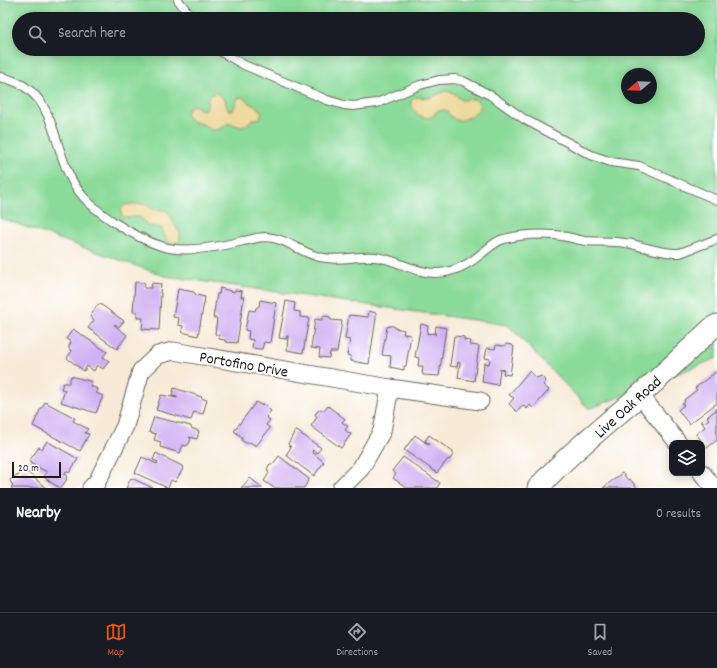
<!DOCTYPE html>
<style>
:root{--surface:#171b24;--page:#20242c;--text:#f1f3f6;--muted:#9ea1a6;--line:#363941;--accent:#ea580c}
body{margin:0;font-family:Dekko,sans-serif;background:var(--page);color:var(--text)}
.controls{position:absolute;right:12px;bottom:12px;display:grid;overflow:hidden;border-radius:8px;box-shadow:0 2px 10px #0003}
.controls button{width:36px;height:36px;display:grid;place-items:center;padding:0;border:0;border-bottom:1px solid var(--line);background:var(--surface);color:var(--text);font:20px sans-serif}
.compass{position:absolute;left:621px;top:68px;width:36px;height:36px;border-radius:50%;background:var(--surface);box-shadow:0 2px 10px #0003;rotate:251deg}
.scale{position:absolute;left:12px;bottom:10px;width:49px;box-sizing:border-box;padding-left:4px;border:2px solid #1c1c1c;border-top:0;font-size:11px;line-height:14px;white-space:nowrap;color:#1c1c1c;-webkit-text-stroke:3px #fff;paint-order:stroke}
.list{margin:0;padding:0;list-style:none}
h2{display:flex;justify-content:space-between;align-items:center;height:52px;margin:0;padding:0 16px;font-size:17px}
h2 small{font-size:13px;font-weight:400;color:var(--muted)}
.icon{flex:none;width:22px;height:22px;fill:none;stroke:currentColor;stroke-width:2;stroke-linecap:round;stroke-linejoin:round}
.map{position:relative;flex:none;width:717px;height:488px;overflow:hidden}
.search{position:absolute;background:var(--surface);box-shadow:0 2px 10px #0003;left:12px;right:12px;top:12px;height:44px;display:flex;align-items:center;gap:10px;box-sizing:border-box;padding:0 14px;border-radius:22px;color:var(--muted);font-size:15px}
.sheet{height:124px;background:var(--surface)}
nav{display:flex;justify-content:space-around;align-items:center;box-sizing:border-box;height:56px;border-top:1px solid var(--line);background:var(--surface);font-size:11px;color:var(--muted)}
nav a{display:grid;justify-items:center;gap:2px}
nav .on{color:var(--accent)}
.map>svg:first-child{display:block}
</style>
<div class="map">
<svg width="717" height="488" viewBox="0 0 717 488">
<rect width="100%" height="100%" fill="#fff"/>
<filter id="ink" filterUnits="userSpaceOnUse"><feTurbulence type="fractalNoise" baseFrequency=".025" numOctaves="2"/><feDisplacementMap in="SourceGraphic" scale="8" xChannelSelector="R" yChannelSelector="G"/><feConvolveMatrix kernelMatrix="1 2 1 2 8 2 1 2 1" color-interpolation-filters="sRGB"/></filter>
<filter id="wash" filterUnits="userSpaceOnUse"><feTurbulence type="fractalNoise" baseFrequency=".012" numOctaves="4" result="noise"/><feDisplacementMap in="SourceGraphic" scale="16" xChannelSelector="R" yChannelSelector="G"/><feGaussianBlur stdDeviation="0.9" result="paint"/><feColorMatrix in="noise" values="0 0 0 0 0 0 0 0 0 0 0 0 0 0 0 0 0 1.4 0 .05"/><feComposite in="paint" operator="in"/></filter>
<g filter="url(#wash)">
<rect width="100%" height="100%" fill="#f7ebd8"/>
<!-- green -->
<path fill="#8ada99" stroke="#537b5a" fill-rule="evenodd" d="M 0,0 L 717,0 L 717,358 L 589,409 L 508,325 L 165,276 L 0,218 ZM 19,19 L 698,19 L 698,49 L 19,49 ZM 627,74 L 651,74 L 651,98 L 627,98 Z"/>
<!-- sand -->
<g fill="#eeda9e" stroke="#857b5d">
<path d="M 445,91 L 454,93 L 461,100 L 474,99 L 479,102 L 480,109 C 474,114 462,124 454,119 C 450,117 449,112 445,110 L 437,111 L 432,117 C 421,120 412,112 411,101 L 415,97 L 429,98 Z"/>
<path d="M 217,93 L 225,100 L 228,110 L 233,110 L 238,98 L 243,97 L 251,104 L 259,108 L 262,113 L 260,118 L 252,120 L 245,126 L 241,127 L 229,123 L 220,129 L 212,130 L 202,124 L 190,121 L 186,114 L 189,107 L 194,105 L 202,110 L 206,109 C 210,100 204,95 217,93 Z"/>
<path d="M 131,204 L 144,204 L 155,210 L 164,210 L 169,212 L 174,224 L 180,233 L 180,239 L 176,243 L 171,243 C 163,240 165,232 160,227 L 148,226 C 146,224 144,220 141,218 C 136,215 129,219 123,217 L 121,213 L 121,209 L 125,205 Z"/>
</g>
<g id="blocks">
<!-- building -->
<g fill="#d0b1f2">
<polygon points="135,282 145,283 144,288 151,288 152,283 161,284 160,293 161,293 159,330 142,329 143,318 137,318 137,312 133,312"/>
<polygon points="220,288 234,292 235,290 242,291 241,297 244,297 237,343 225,342 225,340 219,339 219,335 215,334 217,318 213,318 217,294 219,294"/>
<polygon points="178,289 194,292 196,295 205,297 198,336 182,332 183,326 178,325 179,318 173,317"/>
<polygon points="260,300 276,303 270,343 264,342 262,349 259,349 252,348 253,340 248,339 249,331 245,330 249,310 255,311 256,308 259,306"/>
<polygon points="286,301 295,303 294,311 300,312 300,317 309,318 303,353 287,350 288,336 287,336 286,339 279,338"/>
<polygon points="100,304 124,321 119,327 115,324 114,325 127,335 117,349 88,328 94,320 90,317 97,305"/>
<polygon points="369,311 376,313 376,318 369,364 351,361 351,356 347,355 350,340 345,339 349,315 368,317"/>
<polygon points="325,316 330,317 331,320 342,321 337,352 330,352 329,358 319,357 320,349 311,348 315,319 322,320 322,317"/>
<polygon points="421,324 428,326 427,334 434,333 435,335 436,326 446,328 439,376 423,375 423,373 422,373 423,366 418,366 419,358 415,357"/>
<polygon points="390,326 394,326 395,328 404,330 403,334 411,335 406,366 404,366 404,370 390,367 391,356 382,355 387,327"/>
<polygon points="73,329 107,352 103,357 109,361 103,369 97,365 94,371 87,366 84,371 67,358 72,351 69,349 69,346 71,342 66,339"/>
<polygon points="454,336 464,337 464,340 471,341 470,345 479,346 474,381 458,378 460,363 458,362 457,367 450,366"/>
<polygon points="507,344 512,345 514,347 510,375 503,374 504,370 500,369 498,385 482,382 484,363 489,364 490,359 485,358 487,348 495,349 496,345 504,346"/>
<polygon points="529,371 537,378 541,376 544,379 545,383 543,385 549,390 533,408 530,405 527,409 523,405 518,411 516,411 509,404 514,398 509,395"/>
<polygon points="717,371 717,403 689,424 678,410 684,405 682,404 685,402 684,400 697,390 695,388"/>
<polygon points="71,376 92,382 90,386 98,389 96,393 103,396 96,413 61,402 65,390 61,389 63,383 69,383"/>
<polygon points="174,388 202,397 201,398 207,400 203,414 194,412 191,420 156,410 161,395 177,398 177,397 172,396"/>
<polygon points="45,402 75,418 73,421 88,429 85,433 89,434 80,451 33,426 41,408 42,408"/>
<polygon points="256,402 261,405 264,404 271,411 266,417 270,420 266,425 270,428 256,446 250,442 249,443 246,443 242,441 242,437 234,431"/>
<polygon points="328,406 345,419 342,422 348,426 345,430 351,434 341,448 311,426 317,417 315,414 319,410 321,409 324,411"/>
<polygon points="717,409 717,440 707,448 696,434 705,427 701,421 702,420 704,423 709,419 707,417"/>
<polygon points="154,417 191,426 191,428 199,431 197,439 189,437 191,439 189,444 186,446 183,445 180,453 160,447 161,442 154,440 156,434 149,432"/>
<polygon points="295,431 297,431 321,448 317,453 313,450 312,452 324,462 314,476 286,455 291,447 288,444"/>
<polygon points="415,435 429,445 430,444 425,441 429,435 453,452 453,455 449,460 448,459 437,473 404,450"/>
<polygon points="47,441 78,459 69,473 66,471 64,474 67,475 66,479 67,479 61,488 53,484 44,477 47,472 30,463 30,460 39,447 42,449"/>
<polygon points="156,453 182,466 183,469 175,482 171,480 168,488 135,473 142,457 157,464 158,462 153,460"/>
<polygon points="279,456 309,479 304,488 274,488 264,481 269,473 267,469 270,464 273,464"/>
<polygon points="403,457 440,483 437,488 407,488 393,478 396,474 392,471"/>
<polygon points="24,469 46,488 11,488 13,485 11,483 10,480 14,476 18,476"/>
<polygon points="622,473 628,480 630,479 637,488 603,488"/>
<polygon points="131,478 153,488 126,488"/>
<polygon points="250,478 263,488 241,488"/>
</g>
</g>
</g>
<g filter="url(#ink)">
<use href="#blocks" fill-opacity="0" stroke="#69645e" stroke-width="1"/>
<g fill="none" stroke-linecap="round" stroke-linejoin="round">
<!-- service casing -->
<g stroke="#69645e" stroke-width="10">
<g id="service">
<polyline points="178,0 193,19"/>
<polyline points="216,49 244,65 327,100 344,105 353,106 377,103 420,85 439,80 455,79 463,81 490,95 524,119 591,155 611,162 639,166 717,200"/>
<path d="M 0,77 C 61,89 49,150 78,190 C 93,212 136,238 161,246 C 185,254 219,247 243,241 C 250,240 258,237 266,237 C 286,238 301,253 320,257 C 339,262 357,255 375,257 C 396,259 414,273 435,273 C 452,273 468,265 481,254 C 488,249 495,241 504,239 C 520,235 538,234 555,235 C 565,236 575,239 585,241 C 599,242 611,241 625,243 C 631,243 637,246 643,247 C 654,250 664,252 674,253 L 680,253 L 717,239"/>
</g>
</g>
<!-- minor casing -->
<g stroke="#69645e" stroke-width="19">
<g id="minor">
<polyline points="640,395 678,443"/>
<polyline points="702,473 714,488"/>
<polyline points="91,488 97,482 125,426 141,371 158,355 173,351 390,388 480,401"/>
<polyline points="341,488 361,468 382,431 390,388"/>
</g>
</g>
<!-- tertiary casing -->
<g stroke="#69645e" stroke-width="23">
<path id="tertiary" d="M 538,488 C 566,456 601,429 633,401 C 660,378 686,353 712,328 L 717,325"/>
</g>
<!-- service -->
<use href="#service" stroke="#fff" stroke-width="8"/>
<!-- minor -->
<use href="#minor" stroke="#fff" stroke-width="17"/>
<!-- tertiary -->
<use href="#tertiary" stroke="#fff" stroke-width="21"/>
</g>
</g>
<g text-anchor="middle" stroke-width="4" stroke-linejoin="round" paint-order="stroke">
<!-- street labels -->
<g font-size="16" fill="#1c1c1c" stroke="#fff">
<text transform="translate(244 363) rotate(10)" y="6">Portofino Drive</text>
<text transform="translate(627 406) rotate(-42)" y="6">Live Oak Road</text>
</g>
</g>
</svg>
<div class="controls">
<button><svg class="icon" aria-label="layers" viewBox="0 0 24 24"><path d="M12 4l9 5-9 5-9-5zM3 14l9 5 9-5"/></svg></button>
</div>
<svg class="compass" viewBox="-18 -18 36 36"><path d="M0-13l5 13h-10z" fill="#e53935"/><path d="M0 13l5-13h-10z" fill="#9ea1a6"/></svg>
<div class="scale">20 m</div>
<div class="search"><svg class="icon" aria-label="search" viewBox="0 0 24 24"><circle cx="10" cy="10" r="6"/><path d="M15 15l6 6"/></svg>Search here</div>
</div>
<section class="sheet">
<h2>Nearby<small>0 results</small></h2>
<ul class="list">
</ul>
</section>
<nav>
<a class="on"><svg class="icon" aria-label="map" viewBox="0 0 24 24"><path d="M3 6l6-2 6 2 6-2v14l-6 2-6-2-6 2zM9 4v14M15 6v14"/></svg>Map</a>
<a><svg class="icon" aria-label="directions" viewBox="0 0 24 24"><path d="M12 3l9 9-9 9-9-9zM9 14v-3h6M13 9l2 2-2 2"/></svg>Directions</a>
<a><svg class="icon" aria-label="saved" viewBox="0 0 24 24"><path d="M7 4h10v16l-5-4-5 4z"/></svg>Saved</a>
</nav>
